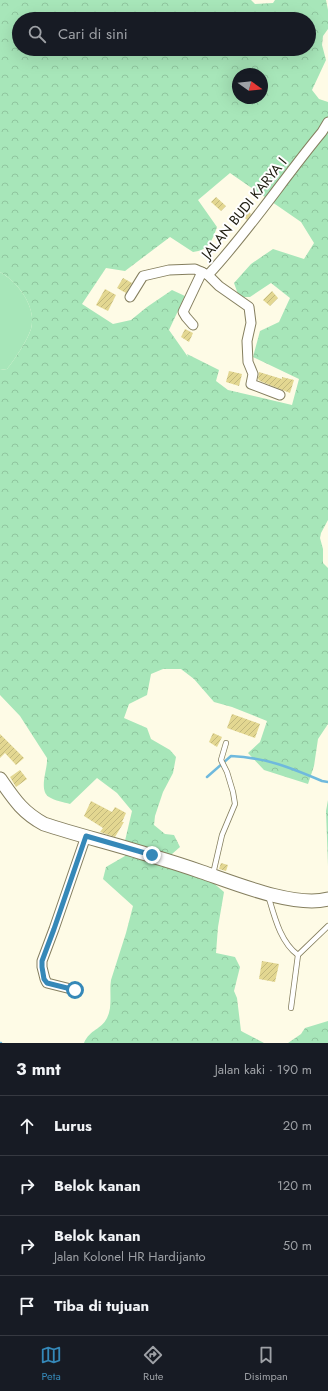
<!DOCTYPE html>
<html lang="id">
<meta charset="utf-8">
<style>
:root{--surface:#171b24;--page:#20242c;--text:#f1f3f6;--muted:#9ea1a6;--line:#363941;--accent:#3588b8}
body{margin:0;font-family:Jost,sans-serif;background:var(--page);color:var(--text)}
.compass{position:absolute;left:232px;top:68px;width:36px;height:36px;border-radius:50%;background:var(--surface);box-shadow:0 4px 16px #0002;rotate:105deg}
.stop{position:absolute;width:12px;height:12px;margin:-9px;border:3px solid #3588b8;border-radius:50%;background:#fff}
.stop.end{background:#3588b8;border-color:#fff;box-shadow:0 1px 4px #0008}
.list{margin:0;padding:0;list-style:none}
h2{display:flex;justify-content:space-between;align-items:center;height:52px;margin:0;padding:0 16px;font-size:17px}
h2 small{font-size:13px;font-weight:400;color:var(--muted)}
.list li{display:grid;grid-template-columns:26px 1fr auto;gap:12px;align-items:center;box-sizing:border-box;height:60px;padding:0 16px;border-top:1px solid var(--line)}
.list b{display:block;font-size:15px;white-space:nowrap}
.list p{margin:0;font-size:13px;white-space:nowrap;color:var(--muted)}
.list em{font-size:13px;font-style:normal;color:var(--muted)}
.icon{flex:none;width:22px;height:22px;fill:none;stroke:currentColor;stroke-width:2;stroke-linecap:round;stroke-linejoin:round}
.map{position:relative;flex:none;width:328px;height:1043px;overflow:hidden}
.search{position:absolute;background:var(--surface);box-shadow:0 4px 16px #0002;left:12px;right:12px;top:12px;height:44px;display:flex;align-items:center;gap:10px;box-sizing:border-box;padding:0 14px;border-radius:22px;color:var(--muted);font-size:15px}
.sheet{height:292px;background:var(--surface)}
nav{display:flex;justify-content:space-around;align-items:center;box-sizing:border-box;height:56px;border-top:1px solid var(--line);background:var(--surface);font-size:11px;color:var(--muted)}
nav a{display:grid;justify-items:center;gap:2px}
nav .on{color:var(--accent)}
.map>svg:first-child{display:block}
</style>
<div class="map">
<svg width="328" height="1043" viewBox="0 0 328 1043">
<defs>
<pattern id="forest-crowns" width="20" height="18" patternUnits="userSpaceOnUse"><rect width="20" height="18" fill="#a7e6b9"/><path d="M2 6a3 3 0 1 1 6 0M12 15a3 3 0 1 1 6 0" fill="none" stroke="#8fc59e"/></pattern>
<pattern id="building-hatch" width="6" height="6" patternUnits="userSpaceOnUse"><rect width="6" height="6" fill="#e3d791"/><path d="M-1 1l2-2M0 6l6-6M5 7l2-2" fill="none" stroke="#c2b87c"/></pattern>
</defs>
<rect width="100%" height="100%" fill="#fefbe6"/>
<!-- grass -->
<path fill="#a7e6b9" d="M 0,272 C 18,282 37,307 31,329 C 27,341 15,359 7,369 L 0,370 Z"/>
<!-- forest -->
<g fill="url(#forest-crowns)" fill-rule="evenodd">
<path d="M 0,0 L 251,0 L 255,4 L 273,3 L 275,0 L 326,0 L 328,10 L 328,29 L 323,36 L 322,45 L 326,60 L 312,90 L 319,99 L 328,102 L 328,520 L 321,533 L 320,538 L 323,549 L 323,563 L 328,568 L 328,724 L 318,739 L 314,766 L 308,784 L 264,770 L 248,753 L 260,742 L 267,721 L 232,707 L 214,702 L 194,679 L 181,669 L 163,669 L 151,674 L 147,695 L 129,704 L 124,718 L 147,728 L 151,739 L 170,750 L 176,757 L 173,773 L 163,792 L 155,816 L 154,825 L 165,834 L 174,835 L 180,847 L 172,854 L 160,854 L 152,863 L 210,880 L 224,892 L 218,927 L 216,953 L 235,957 L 240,967 L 234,991 L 237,998 L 241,1031 L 264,1043 L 84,1043 C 90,1029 101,1030 107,1018 C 113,1006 109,992 111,980 L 126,933 L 133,906 L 103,879 L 106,867 L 125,856 L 124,845 L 132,811 L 117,793 L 97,778 L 70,804 C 64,802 55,801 49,797 C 38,790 48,769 47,758 L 20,716 L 0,695 L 0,370 L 7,369 C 15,359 27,341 31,329 C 37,307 18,282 0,272 ZM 19,19 L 309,19 L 309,49 L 19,49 ZM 238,74 L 262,74 L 262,98 L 238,98 ZM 230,173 L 301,222 L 314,243 L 304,259 L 273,249 L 251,264 L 234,283 L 239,297 L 250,297 L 271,283 L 290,298 L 279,322 L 260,331 L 253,357 L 299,379 L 292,405 L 228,390 L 216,381 L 219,370 L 187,354 L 188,357 L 169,330 L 185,296 L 172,290 L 147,307 L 131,320 L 113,324 L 82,304 L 106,268 L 125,271 L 170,237 L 193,252 C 209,250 212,241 217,227 L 198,200 Z"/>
<polygon points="328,800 328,866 326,811"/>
<polygon points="328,1021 328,1043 288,1043 301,1034 305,1028"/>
</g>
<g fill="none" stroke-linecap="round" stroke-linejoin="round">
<!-- stream -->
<g stroke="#6fb9dd" stroke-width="2.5">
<path d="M 207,777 L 231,756 C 267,758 289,767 322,781 L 328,782"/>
<polyline points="0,1043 1,1043"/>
</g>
</g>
<!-- building -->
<g fill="url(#building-hatch)">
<polygon points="216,197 226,206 221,211 211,202"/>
<polygon points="243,206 251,214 247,220 238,211"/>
<polygon points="123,278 132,283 126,293 117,288"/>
<polygon points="105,289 116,295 108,311 96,305"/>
<polygon points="272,291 278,298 270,306 263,300"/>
<polygon points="185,329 193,333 189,342 181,337"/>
<polygon points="229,371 242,374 239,386 226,382"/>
<polygon points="259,372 282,379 282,377 294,380 290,393 260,381 258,379"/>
<polygon points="232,714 260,724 255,738 227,728"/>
<polygon points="213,733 222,737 217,747 209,742"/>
<polygon points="0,734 24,758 16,765 5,753 0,758"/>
<polygon points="20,770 27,779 16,787 10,777"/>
<polygon points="91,801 112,812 115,807 126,813 122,822 124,822 115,837 100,832 103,828 84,816"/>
<polygon points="221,863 228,865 226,871 219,869"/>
<polygon points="262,961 279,964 275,982 259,979"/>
</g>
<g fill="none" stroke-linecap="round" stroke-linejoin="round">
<!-- lane casing -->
<g stroke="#857f5f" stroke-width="6">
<g id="lane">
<polyline points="213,874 222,835 235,804 233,792 227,772 221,760 226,743"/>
<path d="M 268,895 C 274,915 280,942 298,955"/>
<polyline points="291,1008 298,955 328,926"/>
</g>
</g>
<!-- street casing -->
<g stroke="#857f5f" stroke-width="11">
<g id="street">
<polyline points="208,275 219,286 249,307 251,323 247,341 248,362 253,374 251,384 280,395"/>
<path d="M 130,297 L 143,276 L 169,270 L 195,269 L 208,275 C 250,230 283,179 322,132 L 328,122"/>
<polyline points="193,325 186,317 183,312 202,272"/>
<polyline points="75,990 47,983 45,979 42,967 42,961 54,929 86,836"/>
</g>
</g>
<!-- secondary casing -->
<g stroke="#857f5f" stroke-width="15">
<path id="secondary" d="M 0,779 C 14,799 22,812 44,824 C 80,836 116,844 152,856 C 169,861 185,866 202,872 C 234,883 295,908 328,899"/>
</g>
<!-- lane -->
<use href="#lane" stroke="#fff" stroke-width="4.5"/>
<!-- street -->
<use href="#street" stroke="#fff" stroke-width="9"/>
<!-- secondary -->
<use href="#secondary" stroke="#fff" stroke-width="13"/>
</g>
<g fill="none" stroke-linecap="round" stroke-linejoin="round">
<!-- route -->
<polyline stroke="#3588b8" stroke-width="5" points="75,990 47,983 44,979 42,967 42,961 54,929 86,836 152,855"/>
</g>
<g text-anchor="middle" stroke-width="4" stroke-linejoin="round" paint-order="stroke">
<!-- street labels -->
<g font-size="14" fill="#1e1c0f" stroke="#fff">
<text transform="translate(244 208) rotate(-51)" y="5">JALAN BUDI KARYA I</text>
</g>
</g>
</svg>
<svg class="compass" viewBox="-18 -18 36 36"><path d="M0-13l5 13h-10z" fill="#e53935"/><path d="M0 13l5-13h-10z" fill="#9ea1a6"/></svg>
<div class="stop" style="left:75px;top:990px"></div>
<div class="stop end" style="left:152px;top:855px"></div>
<div class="search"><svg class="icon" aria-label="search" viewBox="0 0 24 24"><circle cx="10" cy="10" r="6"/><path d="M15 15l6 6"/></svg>Cari di sini</div>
</div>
<section class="sheet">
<h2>3 mnt<small>Jalan kaki · 190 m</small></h2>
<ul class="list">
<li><svg class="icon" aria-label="ahead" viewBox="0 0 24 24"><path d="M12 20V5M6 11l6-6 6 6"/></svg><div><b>Lurus</b></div><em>20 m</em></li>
<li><svg class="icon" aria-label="right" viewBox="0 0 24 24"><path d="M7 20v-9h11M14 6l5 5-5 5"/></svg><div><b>Belok kanan</b></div><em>120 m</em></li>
<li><svg class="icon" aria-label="right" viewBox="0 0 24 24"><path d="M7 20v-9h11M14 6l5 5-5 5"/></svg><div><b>Belok kanan</b><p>Jalan Kolonel HR Hardijanto</p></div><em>50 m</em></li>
<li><svg class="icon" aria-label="arrive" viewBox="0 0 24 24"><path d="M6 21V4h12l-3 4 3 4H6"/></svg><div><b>Tiba di tujuan</b></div></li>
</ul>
</section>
<nav>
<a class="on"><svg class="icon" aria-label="map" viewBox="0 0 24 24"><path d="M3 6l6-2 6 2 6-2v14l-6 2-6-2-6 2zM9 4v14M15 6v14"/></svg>Peta</a>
<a><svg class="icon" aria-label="directions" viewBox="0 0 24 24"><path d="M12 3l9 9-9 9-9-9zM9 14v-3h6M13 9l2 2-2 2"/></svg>Rute</a>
<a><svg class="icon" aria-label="saved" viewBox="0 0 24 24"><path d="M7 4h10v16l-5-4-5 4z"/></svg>Disimpan</a>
</nav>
